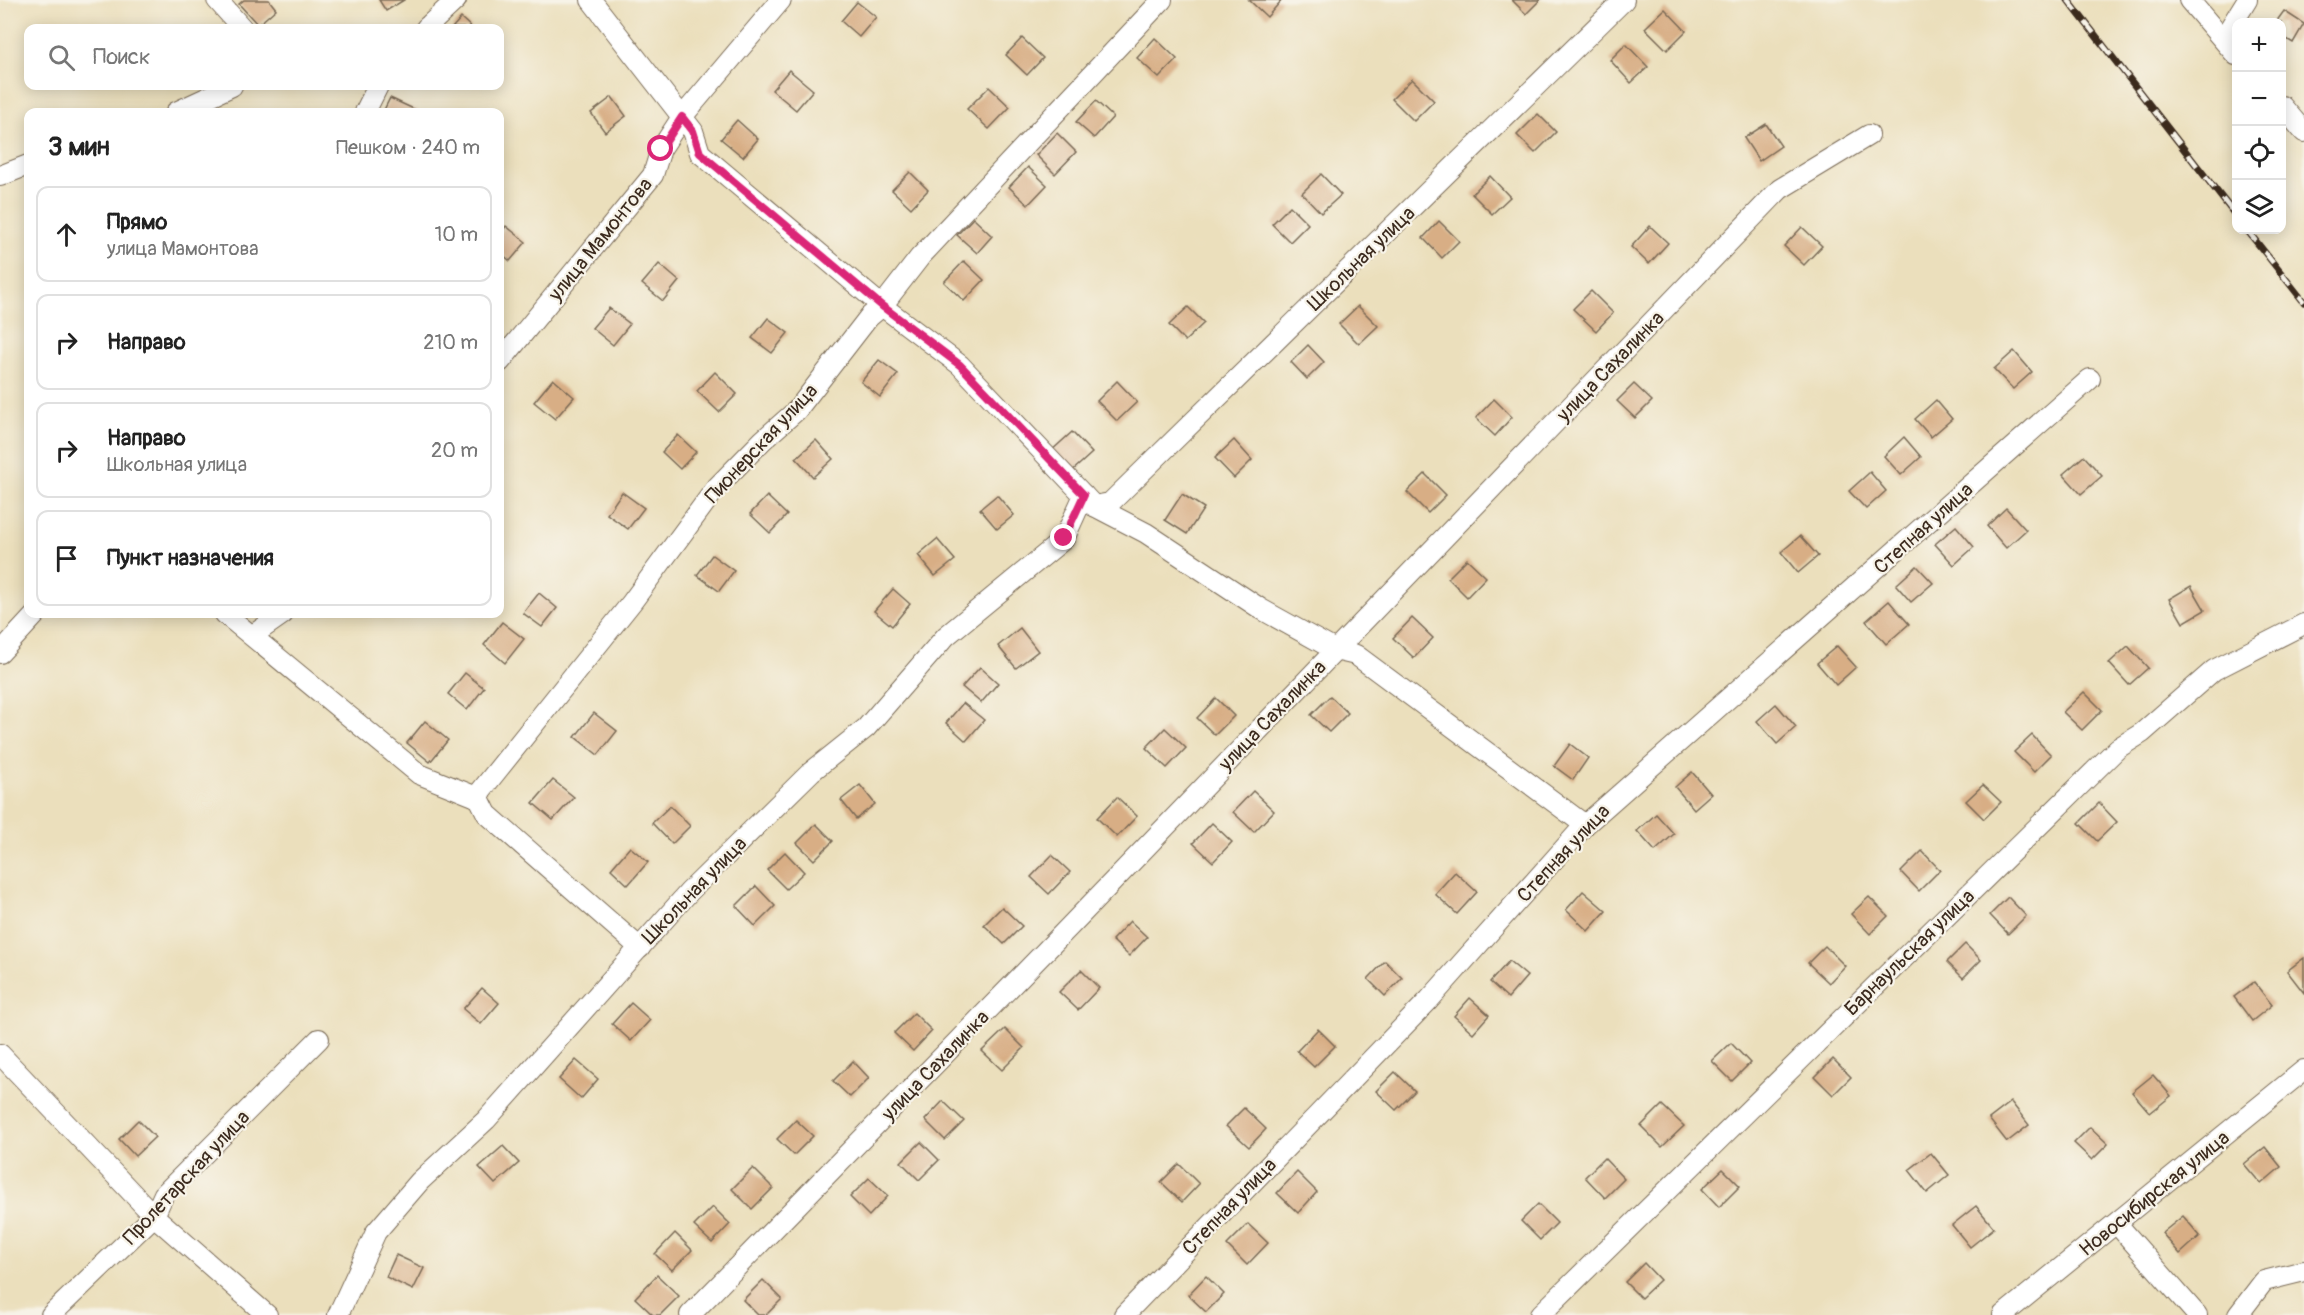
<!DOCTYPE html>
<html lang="ru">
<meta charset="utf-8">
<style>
:root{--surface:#fff;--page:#f6f6f6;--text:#222;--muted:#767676;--line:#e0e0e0}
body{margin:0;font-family:Pangolin,sans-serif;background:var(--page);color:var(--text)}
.controls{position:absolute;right:18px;top:18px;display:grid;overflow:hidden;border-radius:12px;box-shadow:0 3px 15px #0003}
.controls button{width:54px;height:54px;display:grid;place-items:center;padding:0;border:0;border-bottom:2px solid var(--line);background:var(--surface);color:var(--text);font:30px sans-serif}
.stop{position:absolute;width:18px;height:18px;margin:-14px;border:4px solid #db2777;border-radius:50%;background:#fff}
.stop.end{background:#db2777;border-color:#fff;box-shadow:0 2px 6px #0008}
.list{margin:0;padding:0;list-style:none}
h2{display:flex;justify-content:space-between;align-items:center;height:78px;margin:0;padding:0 24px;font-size:26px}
h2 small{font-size:20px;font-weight:400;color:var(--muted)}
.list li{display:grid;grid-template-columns:39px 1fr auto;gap:18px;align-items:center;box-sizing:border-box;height:96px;margin:0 12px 12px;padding:0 12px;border:2px solid var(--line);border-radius:12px}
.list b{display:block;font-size:22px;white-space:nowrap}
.list p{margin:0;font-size:20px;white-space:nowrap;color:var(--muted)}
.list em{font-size:20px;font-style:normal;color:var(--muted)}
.icon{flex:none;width:33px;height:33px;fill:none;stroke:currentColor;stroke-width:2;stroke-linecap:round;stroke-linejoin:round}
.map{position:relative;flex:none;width:2304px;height:1315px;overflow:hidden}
.search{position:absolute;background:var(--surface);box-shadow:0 3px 15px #0003;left:24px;top:24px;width:480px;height:66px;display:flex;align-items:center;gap:15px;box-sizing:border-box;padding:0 21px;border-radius:12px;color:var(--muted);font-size:22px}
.panel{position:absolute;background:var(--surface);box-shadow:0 3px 15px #0003;left:24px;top:108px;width:480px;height:510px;border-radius:12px}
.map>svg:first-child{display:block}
</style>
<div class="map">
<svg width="2304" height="1315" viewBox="0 0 2304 1315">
<rect width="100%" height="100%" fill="#f7f3e8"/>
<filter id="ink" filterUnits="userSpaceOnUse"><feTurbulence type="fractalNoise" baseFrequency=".0167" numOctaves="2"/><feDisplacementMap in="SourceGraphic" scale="12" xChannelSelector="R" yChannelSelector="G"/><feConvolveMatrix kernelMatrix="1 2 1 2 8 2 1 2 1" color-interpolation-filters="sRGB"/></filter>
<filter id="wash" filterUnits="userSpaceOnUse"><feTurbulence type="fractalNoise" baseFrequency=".008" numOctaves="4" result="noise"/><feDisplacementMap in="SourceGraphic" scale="24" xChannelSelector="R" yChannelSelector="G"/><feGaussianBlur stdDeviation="1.35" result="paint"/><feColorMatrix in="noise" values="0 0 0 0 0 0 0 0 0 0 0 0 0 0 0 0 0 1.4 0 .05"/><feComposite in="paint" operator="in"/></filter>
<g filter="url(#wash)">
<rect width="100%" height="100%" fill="#ebdfbc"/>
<g id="blocks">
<!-- building -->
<g fill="#d8ae85">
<polygon points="244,0 269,0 276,9 258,25 239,4"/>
<polygon points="379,0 404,0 386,11"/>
<polygon points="1249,0 1282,0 1267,17"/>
<polygon points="1512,0 1540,0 1526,14"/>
<polygon points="857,2 876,17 859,37 841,21"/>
<polygon points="1665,9 1686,31 1667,50 1645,28"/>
<polygon points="2284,11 2304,24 2293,43 2282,36 2282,22 2276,22"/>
<polygon points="461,18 472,28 452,28"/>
<polygon points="1022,38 1043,58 1027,75 1006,55"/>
<polygon points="1155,38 1177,59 1159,78 1137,58"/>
<polygon points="1626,44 1648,67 1631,83 1610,60"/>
<polygon points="789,70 813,90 796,110 772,90"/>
<polygon points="1412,79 1434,101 1414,121 1392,99"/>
<polygon points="989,87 1010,107 989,129 967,109"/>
<polygon points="612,97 626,116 605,132 591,113"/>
<polygon points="390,98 418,111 417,112 383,112"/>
<polygon points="1096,101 1113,117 1094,138 1076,122"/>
<polygon points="1538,114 1556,132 1535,153 1517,135"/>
<polygon points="737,120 758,139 743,157 721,139"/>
<polygon points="1766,124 1781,146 1759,161 1744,138"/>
<polygon points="1057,133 1076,152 1055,174 1036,155"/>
<polygon points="1028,167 1047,185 1028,205 1009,187"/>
<polygon points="910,172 928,190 911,208 892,190"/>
<polygon points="1321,174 1341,195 1321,213 1302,193"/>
<polygon points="1490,176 1510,197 1492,214 1472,194"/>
<polygon points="1290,206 1308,224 1290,242 1272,224"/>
<polygon points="973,218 992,236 977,253 957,235"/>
<polygon points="1439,221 1459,241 1442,258 1423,238"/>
<polygon points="506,226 526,242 510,261 500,252 500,234"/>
<polygon points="1650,226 1668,243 1649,264 1631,247"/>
<polygon points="1802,227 1822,246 1804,265 1784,246"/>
<polygon points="964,261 984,280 964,301 944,282"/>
<polygon points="659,264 679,281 663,301 642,284"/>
<polygon points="1591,291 1613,313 1596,331 1573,309"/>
<polygon points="1358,306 1378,326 1359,344 1339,324"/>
<polygon points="1188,307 1204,323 1185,341 1169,325"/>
<polygon points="609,308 630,324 613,345 592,328"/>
<polygon points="768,318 788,333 772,353 752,338"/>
<polygon points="1308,345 1324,362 1307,379 1291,362"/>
<polygon points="2014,351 2032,372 2013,389 1994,369"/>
<polygon points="879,360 898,374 880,397 861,382"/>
<polygon points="715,372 737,394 719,412 697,391"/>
<polygon points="553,379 574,397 555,419 534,402"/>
<polygon points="1117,381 1137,402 1117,421 1097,401"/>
<polygon points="1634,384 1652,401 1635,418 1617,401"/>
<polygon points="1494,399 1512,417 1495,436 1476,418"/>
<polygon points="1936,400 1952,419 1931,437 1915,419"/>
<polygon points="1072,432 1092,453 1070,473 1050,452"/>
<polygon points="678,435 696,452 680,469 662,452"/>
<polygon points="1904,437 1921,457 1901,475 1884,456"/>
<polygon points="816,440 833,459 813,477 796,458"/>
<polygon points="1234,440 1252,460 1234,478 1215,458"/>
<polygon points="2084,456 2102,476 2081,494 2063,474"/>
<polygon points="1870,472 1886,491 1866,509 1849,491"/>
<polygon points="1425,474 1446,495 1428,513 1407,492"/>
<polygon points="622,492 644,508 628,529 607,514"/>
<polygon points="1182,494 1204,508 1187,534 1165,520"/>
<polygon points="997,495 1014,515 997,529 980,509"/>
<polygon points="767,496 787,515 770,533 750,514"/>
<polygon points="2006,508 2026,530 2006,548 1987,526"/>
<polygon points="1956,526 1974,547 1954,565 1935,544"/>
<polygon points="1800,536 1818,556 1798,573 1781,552"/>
<polygon points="937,539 955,560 935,576 918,555"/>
<polygon points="712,555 734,571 719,591 697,575"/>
<polygon points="1467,559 1486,577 1467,597 1448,578"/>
<polygon points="1917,566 1933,583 1911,602 1896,585"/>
<polygon points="2191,586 2205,610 2183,623 2169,599"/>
<polygon points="893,589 910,604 892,626 874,611"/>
<polygon points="539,593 557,608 542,627 523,613"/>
<polygon points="1889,601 1909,624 1886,644 1866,621"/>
<polygon points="1412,618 1433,638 1414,658 1393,638"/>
<polygon points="502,622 524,639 505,663 484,645"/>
<polygon points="1020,628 1038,651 1016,668 998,646"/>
<polygon points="1837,646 1856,667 1836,685 1817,663"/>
<polygon points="2128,646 2148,668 2129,685 2109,663"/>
<polygon points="980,667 998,683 981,703 962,687"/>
<polygon points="465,673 484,688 467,710 448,694"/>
<polygon points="2084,692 2102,710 2082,730 2063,712"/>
<polygon points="1330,696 1348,713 1329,732 1311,715"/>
<polygon points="1216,698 1234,716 1215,735 1197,718"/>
<polygon points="963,703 984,720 966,741 946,723"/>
<polygon points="1776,704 1796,727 1777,744 1757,721"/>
<polygon points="594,713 617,731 598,755 575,737"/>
<polygon points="425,721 448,740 430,762 407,743"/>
<polygon points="1165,728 1186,748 1167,768 1146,748"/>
<polygon points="2032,735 2051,755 2034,772 2014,752"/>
<polygon points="1570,744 1588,758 1573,780 1554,766"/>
<polygon points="1692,772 1711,794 1694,809 1675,787"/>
<polygon points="553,780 574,797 553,820 533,803"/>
<polygon points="860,785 875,804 856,819 841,800"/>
<polygon points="1983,785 2001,802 1984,819 1966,801"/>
<polygon points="1253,791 1274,811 1254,832 1233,812"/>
<polygon points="1117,797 1137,816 1117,837 1097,818"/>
<polygon points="2099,803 2117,822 2097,841 2079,823"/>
<polygon points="670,806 690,826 672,844 652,823"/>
<polygon points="1656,814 1674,834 1655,851 1637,831"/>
<polygon points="1212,823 1232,842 1213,862 1193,843"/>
<polygon points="816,824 833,841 814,860 797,843"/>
<polygon points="630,847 648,862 628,885 611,869"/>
<polygon points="1922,851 1940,870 1919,891 1901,872"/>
<polygon points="785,852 804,872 786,889 767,870"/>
<polygon points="1052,855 1070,872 1049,894 1031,877"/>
<polygon points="1455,872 1477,892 1457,914 1435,894"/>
<polygon points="756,886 775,906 755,926 736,906"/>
<polygon points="1583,891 1606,911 1588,931 1566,910"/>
<polygon points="1869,897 1888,916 1870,934 1851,914"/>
<polygon points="2008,897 2026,916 2008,934 1990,915"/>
<polygon points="1002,907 1022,926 1004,944 984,925"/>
<polygon points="1130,921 1147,937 1129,956 1112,940"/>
<polygon points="1965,944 1981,960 1963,978 1947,962"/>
<polygon points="1825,946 1845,966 1829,983 1808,963"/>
<polygon points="2304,958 2304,993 2287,971"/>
<polygon points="1385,961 1402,978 1385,996 1368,979"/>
<polygon points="1509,961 1527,976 1508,998 1490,982"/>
<polygon points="1081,970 1099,988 1078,1010 1059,992"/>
<polygon points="2254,982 2272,1005 2252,1021 2234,997"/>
<polygon points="482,988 499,1003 481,1024 463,1009"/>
<polygon points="1470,998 1489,1015 1473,1033 1454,1016"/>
<polygon points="631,1003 650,1020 631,1041 612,1024"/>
<polygon points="914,1013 932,1031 913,1051 894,1033"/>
<polygon points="1005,1029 1024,1048 1002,1070 982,1051"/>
<polygon points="1318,1029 1335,1046 1314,1067 1297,1051"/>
<polygon points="1731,1043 1750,1063 1732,1081 1712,1061"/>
<polygon points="1833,1059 1851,1077 1833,1095 1815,1077"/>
<polygon points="576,1060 598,1079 581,1099 559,1079"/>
<polygon points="853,1061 869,1078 850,1097 833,1081"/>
<polygon points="1395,1072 1415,1091 1396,1110 1376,1091"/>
<polygon points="2153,1075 2171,1096 2150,1113 2132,1092"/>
<polygon points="943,1101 964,1121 945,1140 925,1120"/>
<polygon points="2011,1102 2029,1125 2007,1142 1989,1119"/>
<polygon points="1662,1105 1684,1126 1662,1147 1641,1126"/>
<polygon points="1244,1108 1266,1129 1249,1147 1226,1126"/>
<polygon points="138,1120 155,1137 135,1156 119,1139"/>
<polygon points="796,1120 813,1136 794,1155 777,1139"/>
<polygon points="2090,1127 2108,1144 2092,1160 2074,1143"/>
<polygon points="921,1142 939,1160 919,1180 901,1162"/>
<polygon points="503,1146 519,1163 495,1184 479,1167"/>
<polygon points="2265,1147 2281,1167 2261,1184 2244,1164"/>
<polygon points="1931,1153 1949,1175 1927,1193 1909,1170"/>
<polygon points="1604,1158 1624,1179 1605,1198 1585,1177"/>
<polygon points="1179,1164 1199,1184 1182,1202 1161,1182"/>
<polygon points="753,1168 773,1188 752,1209 732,1189"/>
<polygon points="1723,1169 1740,1186 1719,1207 1702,1189"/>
<polygon points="1297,1172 1317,1192 1298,1213 1277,1193"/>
<polygon points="869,1178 888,1196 869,1216 850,1197"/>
<polygon points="1538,1204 1557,1223 1540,1240 1521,1221"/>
<polygon points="1976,1206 1994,1228 1970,1247 1952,1225"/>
<polygon points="713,1207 730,1224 712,1243 694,1226"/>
<polygon points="2183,1216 2200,1236 2180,1254 2162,1233"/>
<polygon points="1248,1224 1268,1243 1247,1265 1227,1245"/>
<polygon points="675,1233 692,1250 672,1270 655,1254"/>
<polygon points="396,1255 424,1268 413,1290 386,1277"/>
<polygon points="1644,1263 1660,1280 1641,1298 1625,1282"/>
<polygon points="657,1275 679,1296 660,1315 653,1315 635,1298"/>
<polygon points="1206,1276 1224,1294 1206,1312 1188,1295"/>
<polygon points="763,1280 782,1299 766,1315 758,1315 743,1300"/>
</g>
</g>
</g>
<g filter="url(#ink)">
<use href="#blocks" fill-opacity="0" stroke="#796955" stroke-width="1.5"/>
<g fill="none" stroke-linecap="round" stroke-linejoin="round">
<!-- minor casing -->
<g stroke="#796955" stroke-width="22">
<g id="minor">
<polyline points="217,0 242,28"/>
<polyline points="591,0 693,131 700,153 882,306 960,365 1094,506 1146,533 1261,609 1335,650 1356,655 1585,825"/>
<polyline points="2189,0 2236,55"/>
<polyline points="426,28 456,0"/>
<polyline points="2223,39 2247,0"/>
<polyline points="2282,106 2304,132"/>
<polyline points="176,112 232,86"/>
<polyline points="365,112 378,86"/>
<polyline points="0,176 28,165"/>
<polyline points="500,362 653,175 661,149 682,117 781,0"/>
<polyline points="1094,506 1110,503 1624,0"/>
<polyline points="225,614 419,774 479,798 487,814 640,948"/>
<polyline points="253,635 283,614"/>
<polyline points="0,653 36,614"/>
<polyline points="476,797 632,602 716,488 763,440 797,410 869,317 882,306 920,257 1162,0"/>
<polyline points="0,1054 154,1216 267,1315"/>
<polyline points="2117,1224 2197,1315"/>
<polyline points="51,1315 154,1216 164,1194 319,1039"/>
<polyline points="338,1315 376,1232 420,1181 486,1120 689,892 811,772 866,728 946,636 1064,539 1084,495"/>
<polyline points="690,1315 1070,926 1780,189 1869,135"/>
<polyline points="1124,1315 1429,1000 1585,825 2090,379"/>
<polyline points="1540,1315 2118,748 2142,733 2214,670 2304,624"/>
<polyline points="2003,1315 2304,1070"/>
<polyline points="2238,1315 2264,1281 2304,1271"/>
</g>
</g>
<!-- minor -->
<use href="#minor" stroke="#fff" stroke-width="20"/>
<!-- rail casing -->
<g stroke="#3b2a1e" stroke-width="7">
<g id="rail">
<polyline points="2068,0 2236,216"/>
<polyline points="2247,230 2304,302"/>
</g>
</g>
<!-- rail -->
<use href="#rail" stroke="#f7f3e8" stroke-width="4.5" stroke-dasharray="14" stroke-linecap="butt"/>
</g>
</g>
<g fill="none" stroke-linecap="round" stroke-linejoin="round" filter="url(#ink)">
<!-- route -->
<polyline stroke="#db2777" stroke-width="8" points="661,149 682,117 693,131 700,153 882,306 960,365 1084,495 1064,538"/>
</g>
<g text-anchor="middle" stroke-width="4.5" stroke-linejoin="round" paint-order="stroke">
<!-- street labels -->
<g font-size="20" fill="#3b2a1e" stroke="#f7f3e8">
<text transform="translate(600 239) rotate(-51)" y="7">улица Мамонтова</text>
<text transform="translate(1361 258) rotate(-44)" y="7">Школьная улица</text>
<text transform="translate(1610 366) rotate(-46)" y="7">улица Сахалинка</text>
<text transform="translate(761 443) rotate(-47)" y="7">Пионерская улица</text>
<text transform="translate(1923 528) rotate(-42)" y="7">Степная улица</text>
<text transform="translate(1272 715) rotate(-46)" y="7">улица Сахалинка</text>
<text transform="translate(1563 853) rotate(-47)" y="7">Степная улица</text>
<text transform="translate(694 890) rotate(-46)" y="7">Школьная улица</text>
<text transform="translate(1909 952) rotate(-44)" y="7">Барнаульская улица</text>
<text transform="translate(935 1065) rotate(-46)" y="7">улица Сахалинка</text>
<text transform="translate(186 1177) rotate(-47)" y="7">Пролетарская улица</text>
<text transform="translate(2154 1193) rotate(-39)" y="7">Новосибирская улица</text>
<text transform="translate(1229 1206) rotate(-46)" y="7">Степная улица</text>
</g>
</g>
</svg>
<div class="controls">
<button>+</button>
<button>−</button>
<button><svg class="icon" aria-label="locate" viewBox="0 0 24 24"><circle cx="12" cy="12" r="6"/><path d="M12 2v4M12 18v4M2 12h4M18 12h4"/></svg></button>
<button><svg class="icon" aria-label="layers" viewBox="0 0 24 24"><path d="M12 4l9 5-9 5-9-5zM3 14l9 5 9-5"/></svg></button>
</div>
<div class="stop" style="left:661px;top:149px"></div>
<div class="stop end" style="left:1064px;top:538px"></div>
<div class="search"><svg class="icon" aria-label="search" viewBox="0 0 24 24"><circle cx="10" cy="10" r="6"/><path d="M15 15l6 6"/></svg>Поиск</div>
<section class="panel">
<h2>3 мин<small>Пешком · 240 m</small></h2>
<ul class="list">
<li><svg class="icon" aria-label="ahead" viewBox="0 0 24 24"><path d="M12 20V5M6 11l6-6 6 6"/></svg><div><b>Прямо</b><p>улица Мамонтова</p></div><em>10 m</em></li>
<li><svg class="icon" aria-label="right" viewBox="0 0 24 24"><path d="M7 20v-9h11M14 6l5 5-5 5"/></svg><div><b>Направо</b></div><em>210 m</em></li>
<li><svg class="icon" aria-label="right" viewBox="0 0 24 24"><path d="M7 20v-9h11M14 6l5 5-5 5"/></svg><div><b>Направо</b><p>Школьная улица</p></div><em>20 m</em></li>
<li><svg class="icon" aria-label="arrive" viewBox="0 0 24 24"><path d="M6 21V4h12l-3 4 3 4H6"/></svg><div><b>Пункт назначения</b></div></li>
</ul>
</section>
</div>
